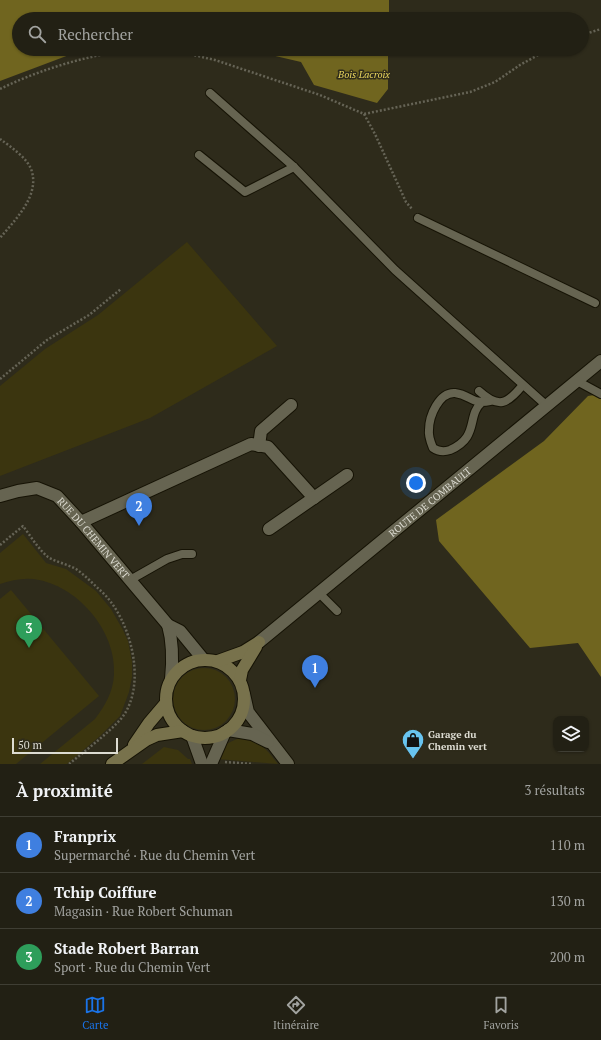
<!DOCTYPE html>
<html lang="fr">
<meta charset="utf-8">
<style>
:root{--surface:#222014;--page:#2a281d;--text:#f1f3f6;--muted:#a2a3a0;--line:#3f3e34;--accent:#1a73e8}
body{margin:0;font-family:"PT Serif",serif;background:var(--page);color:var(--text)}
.controls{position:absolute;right:12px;bottom:12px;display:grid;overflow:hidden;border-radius:8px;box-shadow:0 1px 3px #0004}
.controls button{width:36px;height:36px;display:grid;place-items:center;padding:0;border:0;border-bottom:1px solid var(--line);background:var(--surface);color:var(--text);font:20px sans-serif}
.scale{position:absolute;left:12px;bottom:10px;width:106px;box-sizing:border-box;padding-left:4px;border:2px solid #dddcd2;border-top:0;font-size:11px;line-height:14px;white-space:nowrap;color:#dddcd2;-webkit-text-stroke:3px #2e2b1b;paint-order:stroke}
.you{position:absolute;left:416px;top:483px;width:14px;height:14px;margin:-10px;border:3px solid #fff;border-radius:50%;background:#1a73e8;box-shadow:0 0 0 6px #1a73e833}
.badge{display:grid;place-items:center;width:26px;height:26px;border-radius:50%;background:var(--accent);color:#fff;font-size:13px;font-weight:700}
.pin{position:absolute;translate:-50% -33px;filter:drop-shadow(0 1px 2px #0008)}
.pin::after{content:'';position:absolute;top:21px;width:14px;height:12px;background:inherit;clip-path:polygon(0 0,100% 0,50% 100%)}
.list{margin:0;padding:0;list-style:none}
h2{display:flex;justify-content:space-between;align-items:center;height:52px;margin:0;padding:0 16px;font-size:17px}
h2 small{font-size:13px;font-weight:400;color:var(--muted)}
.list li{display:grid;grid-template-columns:26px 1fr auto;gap:12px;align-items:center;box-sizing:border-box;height:56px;padding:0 16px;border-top:1px solid var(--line)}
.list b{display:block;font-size:15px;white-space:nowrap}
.list p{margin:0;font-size:13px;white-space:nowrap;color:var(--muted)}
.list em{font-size:13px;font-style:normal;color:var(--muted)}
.icon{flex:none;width:22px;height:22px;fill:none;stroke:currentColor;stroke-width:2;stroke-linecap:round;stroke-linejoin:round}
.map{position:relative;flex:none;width:601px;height:764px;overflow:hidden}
.search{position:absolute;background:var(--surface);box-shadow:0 1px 3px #0004;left:12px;right:12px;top:12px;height:44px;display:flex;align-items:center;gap:10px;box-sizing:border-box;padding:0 14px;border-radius:22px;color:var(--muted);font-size:15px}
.sheet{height:220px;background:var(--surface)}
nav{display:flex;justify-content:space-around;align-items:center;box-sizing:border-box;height:56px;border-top:1px solid var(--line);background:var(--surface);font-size:11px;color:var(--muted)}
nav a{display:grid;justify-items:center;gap:2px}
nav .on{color:var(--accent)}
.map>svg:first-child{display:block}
</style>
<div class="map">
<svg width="601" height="764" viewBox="0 0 601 764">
<rect width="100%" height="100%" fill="#2e2b1b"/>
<!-- green -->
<g fill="#3b350f">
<polygon points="187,242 277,346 150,418 0,476 0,386 45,349 98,315"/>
<path d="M 23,534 L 46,563 L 66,569 L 96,591 L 111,609 L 123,630 L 128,641 L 132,662 L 132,677 L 129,692 L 120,716 L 100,736 L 67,764 L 40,764 L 95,719 C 105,706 113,692 114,675 C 117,633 80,588 39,580 C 26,577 12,580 0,584 L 0,553 Z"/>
<polygon points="11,590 99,696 16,764 0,764 0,599"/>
<circle cx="204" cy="699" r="31"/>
<path d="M 239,738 C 259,738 267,750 278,764 L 217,759 L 226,744 Z"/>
<polygon points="164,747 178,750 188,759 190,759 192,764 142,764"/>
</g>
<!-- forest -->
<g fill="#70651f">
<polygon points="0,0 389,0 389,19 19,19 19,49 85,49 0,81"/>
<polygon points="245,49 388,49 388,89 377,103 314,85 301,62"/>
<polygon points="601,394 601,677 578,643 530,648 439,541 436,520 544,441 588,396"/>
</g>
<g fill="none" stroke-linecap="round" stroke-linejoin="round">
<!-- service casing -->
<g stroke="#161305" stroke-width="10">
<g id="service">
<polyline points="210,93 294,167 395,270 547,406"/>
<polyline points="199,155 245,192 294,167"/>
<polyline points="418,218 595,303"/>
<polyline points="577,381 601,394"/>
<path d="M 479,391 C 499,409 507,404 522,386"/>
<path d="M 482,402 C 466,416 480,437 450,450 C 444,452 439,452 433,448 C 431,443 428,436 429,430 C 429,416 439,392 455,393 C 471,395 472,405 490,401"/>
<polyline points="130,580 167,559 182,554 192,554"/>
<polyline points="319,593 337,611"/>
</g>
</g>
<!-- minor casing -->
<g stroke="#161305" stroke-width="14">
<g id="minor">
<polyline points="259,446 261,431 291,405"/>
<path id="s1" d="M 0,496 L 18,491 L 37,488 L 57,496 L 81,522 L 168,625 L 180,631 L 203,659"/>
<polyline points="81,522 251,444 268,447 314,498"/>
<polyline points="269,529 347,475"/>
<path d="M 168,625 C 173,643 173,660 171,679"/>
<polyline points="192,736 202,764"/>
<polyline points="211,764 225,732"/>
</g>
</g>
<!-- tertiary casing -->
<g stroke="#161305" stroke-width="14">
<g id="tertiary">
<path id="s2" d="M 259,642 L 601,361"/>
<polyline points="244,694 248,712 288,764"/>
<polyline points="228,730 252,734 268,742"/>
</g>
</g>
<!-- secondary casing -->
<g stroke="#161305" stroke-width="14">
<g id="secondary">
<circle cx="205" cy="699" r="39"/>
<polyline points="218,661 243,652 259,642"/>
<polyline points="240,680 242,670 256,647"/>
<polyline points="134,745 149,723 166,703"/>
<polyline points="112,764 146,740 157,735 183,731"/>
</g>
</g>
<!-- path -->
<g stroke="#666456" stroke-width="2.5" stroke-dasharray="2 2" stroke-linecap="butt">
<polyline points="582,35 601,29"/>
<polyline points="167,49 215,60 320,95 364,114 470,92 495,82 520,65 549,49"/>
<path d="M 0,89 C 43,68 92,54 139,49"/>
<polyline points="364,114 375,134 406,202 412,209"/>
<path d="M 0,139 C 11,147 29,159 32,172 C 39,197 14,221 0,238"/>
<polyline points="0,379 47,340 89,315 121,289"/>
<path d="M 0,545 L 23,526 C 30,535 38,549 48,557 C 56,562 67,564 76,569 C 85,575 93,584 101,591 C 131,618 149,687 120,720 C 105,736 86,750 69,764"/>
<polyline points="225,762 253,764"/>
</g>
<!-- service -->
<use href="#service" stroke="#666451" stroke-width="8"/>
<!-- minor -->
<use href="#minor" stroke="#666451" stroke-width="12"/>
<!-- tertiary -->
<use href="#tertiary" stroke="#666451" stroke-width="12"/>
<!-- secondary -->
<use href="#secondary" stroke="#78724c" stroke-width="12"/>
</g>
<!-- icons -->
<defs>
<g id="shop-pin" transform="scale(1.15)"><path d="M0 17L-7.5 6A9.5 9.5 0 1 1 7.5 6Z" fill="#68c4f0" stroke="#2e2b1b"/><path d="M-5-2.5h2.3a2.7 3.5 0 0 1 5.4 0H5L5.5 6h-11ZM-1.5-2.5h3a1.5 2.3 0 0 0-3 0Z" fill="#111"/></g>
</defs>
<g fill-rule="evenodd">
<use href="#shop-pin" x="413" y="740"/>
</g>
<g text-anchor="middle" stroke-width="3" stroke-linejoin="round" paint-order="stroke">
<!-- park labels -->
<g font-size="10" font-style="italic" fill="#e9d55d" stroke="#2e2b1b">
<text x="364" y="78">Bois Lacroix</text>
</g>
<!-- street labels -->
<g font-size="10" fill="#dddcd2" stroke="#2e2b1b">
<text dy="4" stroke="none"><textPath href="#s2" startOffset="221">ROUTE DE COMBAULT</textPath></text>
<text dy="4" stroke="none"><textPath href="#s1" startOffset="115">RUE DU CHEMIN VERT</textPath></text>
</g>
<!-- poi labels -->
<g font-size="10" font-weight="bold" fill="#dddcd2" stroke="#2e2b1b" text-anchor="start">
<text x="428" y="738">Garage du<tspan x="428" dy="12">Chemin vert</tspan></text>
</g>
</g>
</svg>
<div class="controls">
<button><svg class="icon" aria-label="layers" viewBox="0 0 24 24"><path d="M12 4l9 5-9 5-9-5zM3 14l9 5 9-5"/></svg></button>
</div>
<div class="scale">50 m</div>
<div class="you"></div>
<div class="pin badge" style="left:315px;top:688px;background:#3f7fe0">1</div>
<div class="pin badge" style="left:139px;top:526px;background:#3f7fe0">2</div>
<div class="pin badge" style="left:29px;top:648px;background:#2e9e5b">3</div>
<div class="search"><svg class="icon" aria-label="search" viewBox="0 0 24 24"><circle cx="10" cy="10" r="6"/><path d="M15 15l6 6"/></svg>Rechercher</div>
</div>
<section class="sheet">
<h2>À proximité<small>3 résultats</small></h2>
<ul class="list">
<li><span class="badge" style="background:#3f7fe0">1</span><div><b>Franprix</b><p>Supermarché · Rue du Chemin Vert</p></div><em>110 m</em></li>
<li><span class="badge" style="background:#3f7fe0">2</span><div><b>Tchip Coiffure</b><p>Magasin · Rue Robert Schuman</p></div><em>130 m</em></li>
<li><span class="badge" style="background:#2e9e5b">3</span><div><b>Stade Robert Barran</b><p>Sport · Rue du Chemin Vert</p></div><em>200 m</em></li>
</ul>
</section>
<nav>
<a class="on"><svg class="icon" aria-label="map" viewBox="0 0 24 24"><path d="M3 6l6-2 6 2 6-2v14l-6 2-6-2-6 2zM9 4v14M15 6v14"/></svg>Carte</a>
<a><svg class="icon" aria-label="directions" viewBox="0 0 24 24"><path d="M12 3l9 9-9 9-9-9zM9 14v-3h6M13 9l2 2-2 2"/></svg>Itinéraire</a>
<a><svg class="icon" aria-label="saved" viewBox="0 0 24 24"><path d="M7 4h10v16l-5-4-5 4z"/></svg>Favoris</a>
</nav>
